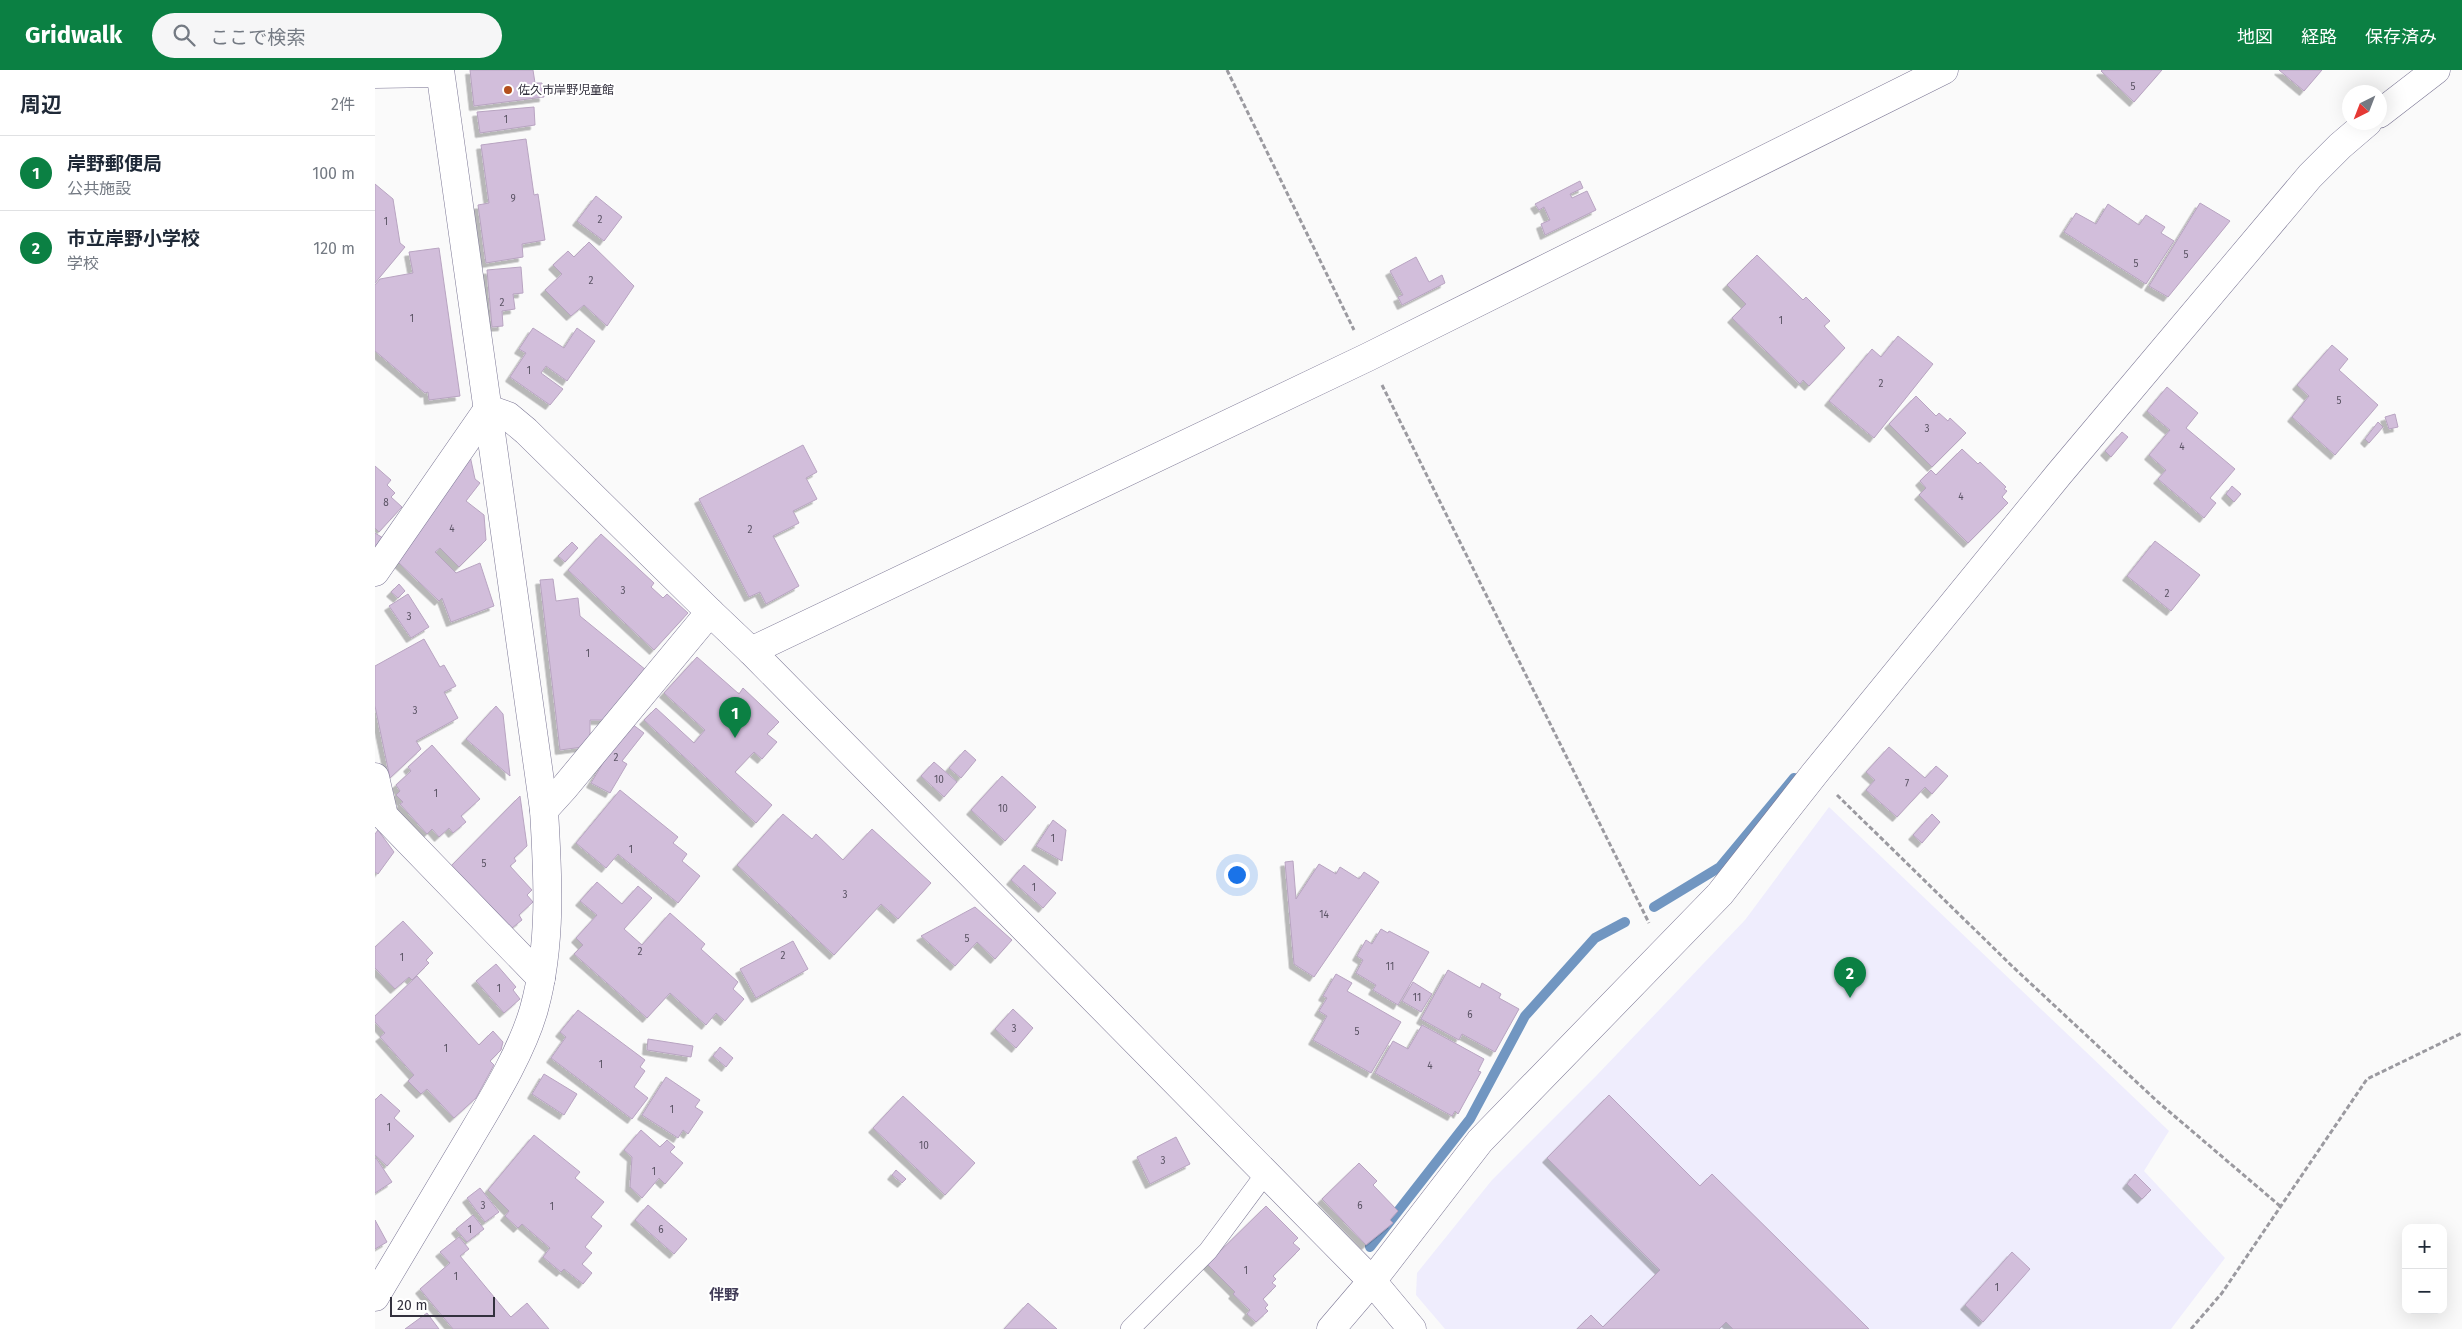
<!DOCTYPE html>
<html lang="ja">
<meta charset="utf-8">
<style>
:root{--surface:#fff;--page:#f6f6f7;--text:#1f2937;--muted:#747a83;--line:#e0e1e3;--accent:#0b8043}
body{margin:0;font-family:"Fira Sans","Noto Sans JP",sans-serif;background:var(--page);color:var(--text)}
.controls{position:absolute;right:15px;bottom:15px;display:grid;overflow:hidden;border-radius:10px;box-shadow:0 5px 20px #0002}
.controls button{width:45px;height:45px;display:grid;place-items:center;padding:0;border:0;border-bottom:1px solid var(--line);background:var(--surface);color:var(--text);font:25px sans-serif}
.compass{position:absolute;left:1967px;top:15px;width:45px;height:45px;border-radius:50%;background:var(--surface);box-shadow:0 5px 20px #0002;rotate:222deg}
.scale{position:absolute;left:15px;bottom:12px;width:105px;box-sizing:border-box;padding-left:5px;border:2px solid #33313e;border-top:0;font-size:14px;line-height:18px;white-space:nowrap;color:#33313e;-webkit-text-stroke:4px #fff;paint-order:stroke}
.you{position:absolute;left:861px;top:804px;width:18px;height:18px;margin:-12px;border:4px solid #fff;border-radius:50%;background:#1a73e8;box-shadow:0 0 0 8px #1a73e833}
.badge{display:grid;place-items:center;width:32px;height:32px;border-radius:50%;background:var(--accent);color:#fff;font-size:16px;font-weight:700}
.pin{position:absolute;translate:-50% -41px;filter:drop-shadow(0 1px 2px #0008)}
.pin::after{content:'';position:absolute;top:26px;width:18px;height:15px;background:inherit;clip-path:polygon(0 0,100% 0,50% 100%)}
.list{margin:0;padding:0;list-style:none}
h2{display:flex;justify-content:space-between;align-items:center;height:65px;margin:0;padding:0 20px;font-size:21px}
h2 small{font-size:16px;font-weight:400;color:var(--muted)}
.list li{display:grid;grid-template-columns:32px 1fr auto;gap:15px;align-items:center;box-sizing:border-box;height:75px;padding:0 20px;border-top:1px solid var(--line)}
.list b{display:block;font-size:19px;white-space:nowrap}
.list p{margin:0;font-size:16px;white-space:nowrap;color:var(--muted)}
.list em{font-size:16px;font-style:normal;color:var(--muted)}
.icon{flex:none;width:28px;height:28px;fill:none;stroke:currentColor;stroke-width:2;stroke-linecap:round;stroke-linejoin:round}
.map{position:relative;flex:none;width:2087px;height:1259px;overflow:hidden}
header{display:flex;align-items:center;gap:30px;box-sizing:border-box;height:70px;padding:0 25px;background:var(--accent);color:#fff}
header strong{font-size:24px}
nav{display:flex;gap:28px;margin-inline-start:auto;font-size:18px}
.search{width:350px;height:45px;background:var(--page);display:flex;align-items:center;gap:12px;box-sizing:border-box;padding:0 18px;border-radius:28px;color:var(--muted);font-size:19px}
main{display:flex}
aside{flex:1;background:var(--surface)}
.map>svg:first-child{display:block}
</style>
<header>
<strong>Gridwalk</strong>
<div class="search"><svg class="icon" aria-label="search" viewBox="0 0 24 24"><circle cx="10" cy="10" r="6"/><path d="M15 15l6 6"/></svg>ここで検索</div>
<nav><a>地図</a><a>経路</a><a>保存済み</a></nav>
</header>
<main>
<aside>
<h2>周辺<small>2件</small></h2>
<ul class="list">
<li><span class="badge">1</span><div><b>岸野郵便局</b><p>公共施設</p></div><em>100 m</em></li>
<li><span class="badge">2</span><div><b>市立岸野小学校</b><p>学校</p></div><em>120 m</em></li>
</ul>
</aside>
<div class="map">
<svg width="2087" height="1259" viewBox="0 0 2087 1259">
<defs>
<filter id="shadow"><feDropShadow dx="-4.5" dy="4.5" stdDeviation="0" flood-color="#0004"/></filter>
</defs>
<rect width="100%" height="100%" fill="#fafafa"/>
<!-- built -->
<polygon fill="#efedfd" points="1454,737 1794,1061 1769,1101 1850,1188 1796,1259 1070,1259 1041,1225 1042,1203 1117,1110 1222,1005 1370,850"/>
<g fill="none" stroke-linecap="round" stroke-linejoin="round">
<!-- stream -->
<g stroke="#7196c1" stroke-width="10">
<polyline points="1279,837 1345,797 1419,708"/>
<polyline points="995,1177 1095,1049 1150,946 1220,868 1250,852"/>
</g>
</g>
<!-- building -->
<g fill="#d2bedb" stroke="#b8a4c1" filter="url(#shadow)">
<polygon points="95,0 158,0 160,13 167,13 169,27 99,36"/>
<polygon points="1787,0 1759,32 1726,1 1727,0"/>
<polygon points="1904,0 1947,0 1929,21"/>
<polygon points="159,37 160,55 105,63 102,42"/>
<polygon points="151,69 159,125 163,124 170,170 147,174 148,187 111,193 103,135 114,133 106,75"/>
<polygon points="1205,111 1208,118 1195,124 1197,128 1212,121 1221,140 1170,165 1166,154 1175,150 1169,137 1164,140 1160,134"/>
<polygon points="0,114 18,129 25,173 30,177 0,213"/>
<polygon points="221,126 247,147 229,171 202,151"/>
<polygon points="1825,133 1855,151 1793,227 1774,216"/>
<polygon points="1733,134 1764,155 1771,145 1790,157 1786,163 1799,171 1771,214 1689,162 1701,143 1721,154"/>
<polygon points="214,172 259,216 232,256 209,235 196,246 170,220 187,204 178,195 193,181 199,187"/>
<polygon points="64,178 85,326 54,330 53,322 50,323 0,281 0,215 5,209 38,203 34,182"/>
<polygon points="1382,185 1428,230 1431,227 1455,251 1449,256 1470,278 1434,316 1428,310 1425,314 1357,248 1371,234 1352,215"/>
<polygon points="1041,187 1054,212 1067,205 1070,213 1027,235 1023,227 1028,225 1015,201"/>
<polygon points="146,197 148,223 138,224 140,239 127,241 128,256 117,257 112,200"/>
<polygon points="158,258 189,278 202,258 220,271 192,311 171,296 166,303 188,319 175,335 135,307 151,283 144,279"/>
<polygon points="1523,266 1558,294 1499,368 1454,331 1497,279 1506,287"/>
<polygon points="1957,275 1973,289 1964,300 2003,335 1960,385 1917,347 1934,326 1922,315"/>
<polygon points="1792,317 1823,343 1811,358 1860,399 1835,428 1841,433 1829,448 1783,409 1791,400 1774,385 1795,360 1772,341"/>
<polygon points="1541,326 1561,346 1564,343 1573,351 1575,348 1591,363 1557,397 1514,354"/>
<polygon points="2020,344 2023,357 2014,359 2010,347"/>
<polygon points="2003,352 2008,357 1994,373 1990,369"/>
<polygon points="1747,362 1753,367 1736,387 1730,381"/>
<polygon points="428,375 442,402 431,408 442,429 418,441 424,453 398,466 424,516 391,534 385,522 374,527 324,429"/>
<polygon points="1587,379 1603,394 1605,392 1631,417 1629,419 1632,421 1627,427 1633,433 1593,473 1544,425 1551,418 1545,411 1556,400 1561,405"/>
<polygon points="94,381 100,409 105,413 91,431 109,445 111,470 84,497 65,478 60,482 81,503 105,493 119,536 76,552 67,528 64,531 23,492"/>
<polygon points="0,396 16,410 12,415 20,423 16,427 27,437 4,462 0,458"/>
<polygon points="1857,416 1866,424 1859,432 1851,424"/>
<polygon points="0,463 8,468 0,480"/>
<polygon points="226,464 279,513 276,517 288,528 292,524 313,543 279,580 193,500"/>
<polygon points="1780,471 1825,505 1796,541 1752,506"/>
<polygon points="197,472 203,478 190,492 183,486"/>
<polygon points="178,509 181,531 203,528 205,546 271,600 229,650 215,650 215,676 185,680 165,510"/>
<polygon points="24,514 30,521 23,528 16,522"/>
<polygon points="33,524 54,557 36,568 14,536"/>
<polygon points="49,569 65,597 69,595 81,616 69,622 83,648 41,671 46,679 15,708 0,636 0,596"/>
<polygon points="322,587 364,624 368,618 404,652 392,664 402,672 387,689 379,682 360,702 397,735 381,753 269,650 281,638 319,673 330,660 289,623"/>
<polygon points="121,636 128,644 135,706 91,669"/>
<polygon points="257,654 269,663 247,691 252,694 235,723 216,713 234,683"/>
<polygon points="57,675 105,729 86,746 91,752 78,763 74,758 64,767 57,759 52,764 25,734 28,732 21,725 25,721 21,715 36,701 33,697"/>
<polygon points="1514,677 1550,708 1561,696 1573,706 1557,724 1550,717 1522,747 1491,720 1500,710 1491,702"/>
<polygon points="590,680 601,690 586,708 574,698"/>
<polygon points="559,692 582,712 569,727 546,706"/>
<polygon points="627,706 661,737 630,771 596,740"/>
<polygon points="245,720 303,767 298,773 312,784 307,791 325,806 303,833 243,784 231,798 201,773"/>
<polygon points="145,726 152,776 139,788 141,791 135,796 157,820 152,825 158,832 144,845 147,850 132,862 76,796"/>
<polygon points="408,744 437,769 441,764 468,790 497,759 556,813 523,849 506,834 459,885 362,795"/>
<polygon points="1557,744 1565,752 1547,773 1538,765"/>
<polygon points="678,750 691,760 687,791 661,776"/>
<polygon points="3,760 19,782 3,804 0,802 0,764"/>
<polygon points="918,791 921,829 944,794 961,804 965,797 984,809 989,802 1004,812 939,907 919,894 910,792"/>
<polygon points="649,795 681,823 668,838 636,810"/>
<polygon points="222,812 247,834 263,816 277,828 249,859 267,875 295,843 330,874 326,879 363,912 358,919 369,929 350,951 341,943 331,955 295,923 272,948 199,884 208,875 201,868 222,845 205,831"/>
<polygon points="600,837 637,870 620,889 602,872 580,896 546,866"/>
<polygon points="28,851 58,883 51,890 54,893 37,910 34,907 20,919 0,898 0,877"/>
<polygon points="1006,859 1013,863 1014,861 1054,882 1023,935 998,920 1001,915 981,903 988,890 982,886 991,870 997,874"/>
<polygon points="418,871 433,899 381,928 365,899"/>
<polygon points="121,894 141,917 138,920 145,929 129,943 101,911"/>
<polygon points="1073,900 1105,918 1107,913 1126,924 1124,928 1144,939 1120,982 1087,964 1084,970 1046,949"/>
<polygon points="961,904 977,913 972,921 1026,952 996,1003 938,970 952,946 944,941 952,928 948,926"/>
<polygon points="42,906 104,975 118,961 128,972 126,980 115,991 119,995 101,1028 79,1048 52,1019 46,1024 33,1011 39,1005 5,967 10,963 0,952 0,946"/>
<polygon points="1038,912 1057,924 1046,942 1027,931"/>
<polygon points="638,939 658,958 641,978 620,959"/>
<polygon points="203,940 270,990 265,997 270,1001 259,1017 273,1028 257,1049 176,988 191,967 185,962"/>
<polygon points="1047,955 1109,989 1103,1001 1106,1002 1083,1044 1080,1041 1077,1046 1000,1003 1018,971 1033,979"/>
<polygon points="273,969 318,976 316,987 272,980"/>
<polygon points="345,977 358,988 351,997 338,986"/>
<polygon points="169,1004 202,1024 189,1045 157,1024"/>
<polygon points="291,1007 325,1030 320,1037 328,1042 313,1064 308,1060 303,1068 267,1045"/>
<polygon points="6,1024 25,1041 19,1048 39,1066 12,1096 0,1085 0,1030"/>
<polygon points="1234,1025 1325,1116 1337,1104 1494,1259 1358,1259 1351,1252 1344,1259 1202,1259 1216,1245 1228,1257 1285,1200 1172,1088"/>
<polygon points="528,1026 600,1093 570,1125 498,1058"/>
<polygon points="266,1060 285,1077 292,1070 300,1077 295,1082 308,1093 290,1114 284,1108 267,1128 255,1117 257,1087 249,1080"/>
<polygon points="159,1065 205,1102 200,1108 229,1132 216,1147 227,1156 210,1177 217,1183 207,1194 217,1203 208,1214 189,1199 186,1202 168,1187 175,1178 147,1154 143,1158 130,1146 134,1141 113,1120"/>
<polygon points="801,1067 815,1094 775,1114 762,1087"/>
<polygon points="1,1088 17,1112 0,1123 0,1089"/>
<polygon points="984,1093 1002,1111 998,1115 1023,1141 1015,1150 1018,1153 991,1175 947,1129"/>
<polygon points="521,1100 531,1109 527,1113 517,1105"/>
<polygon points="1760,1104 1776,1120 1767,1129 1752,1114"/>
<polygon points="105,1118 124,1142 110,1152 92,1128"/>
<polygon points="273,1135 312,1169 299,1184 260,1150"/>
<polygon points="891,1136 923,1168 918,1173 925,1179 898,1206 901,1209 897,1213 901,1216 888,1229 893,1235 890,1238 893,1241 881,1252 872,1244 875,1240 858,1224 860,1222 832,1194"/>
<polygon points="98,1145 109,1159 92,1172 81,1159"/>
<polygon points="0,1150 12,1172 0,1179"/>
<polygon points="84,1167 94,1179 85,1186 134,1245 136,1247 152,1233 174,1259 78,1259 45,1219 75,1193 65,1182"/>
<polygon points="1637,1182 1655,1199 1608,1252 1590,1235"/>
<polygon points="653,1233 682,1259 629,1259"/>
<polygon points="52,1243 64,1259 30,1259"/>
</g>
<g fill="none" stroke-linecap="round" stroke-linejoin="round">
<!-- lane casing -->
<g stroke="#7b7694" stroke-width="20">
<polyline id="lane" points="755,1259 833,1181 891,1103"/>
</g>
<!-- street casing -->
<g stroke="#7b7694" stroke-width="29">
<g id="street">
<polyline points="0,4 65,3"/>
<polyline points="2004,44 2061,0"/>
<polyline points="0,502 113,339 133,346 151,361 335,542 376,581 997,1211 1037,1259"/>
<polyline points="376,581 993,287 1569,0"/>
<polyline points="0,707 9,746 166,908"/>
<polyline points="169,740 189,718 335,542"/>
<path d="M 0,1227 C 31,1175 62,1123 93,1071 C 116,1032 147,982 159,939 C 177,874 173,806 169,740 L 65,0"/>
<polyline points="956,1259 997,1211 1105,1071 1345,824 1440,703 1684,404 1935,106 1965,76 1993,52"/>
</g>
</g>
<!-- path -->
<g stroke="#9b9aa0" stroke-width="3" stroke-dasharray="5 2.5" stroke-linecap="butt">
<polyline points="852,0 979,260"/>
<polyline points="1007,315 1274,853"/>
<polyline points="1462,725 1638,897 1783,1032 1905,1136"/>
<polyline points="1816,1259 1847,1223 1992,1009 2087,963"/>
</g>
<!-- lane -->
<use href="#lane" stroke="#fff" stroke-width="19"/>
<!-- street -->
<use href="#street" stroke="#fff" stroke-width="28"/>
</g>
<!-- markers -->
<circle fill="#b4501e" stroke="#fff" stroke-width="2" cx="133" cy="20" r="5"/>
<g text-anchor="middle" stroke-width="4" stroke-linejoin="round" paint-order="stroke">
<!-- number labels -->
<g font-size="10" fill="#5b5465">
<text x="1758" y="20">5</text>
<text x="131" y="53">1</text>
<text x="138" y="132">9</text>
<text x="225" y="153">2</text>
<text x="11" y="155">1</text>
<text x="1811" y="188">5</text>
<text x="1761" y="197">5</text>
<text x="216" y="214">2</text>
<text x="127" y="236">2</text>
<text x="37" y="252">1</text>
<text x="1406" y="254">1</text>
<text x="154" y="304">1</text>
<text x="1506" y="317">2</text>
<text x="1964" y="334">5</text>
<text x="1552" y="362">3</text>
<text x="1807" y="380">4</text>
<text x="1586" y="430">4</text>
<text x="11" y="436">8</text>
<text x="77" y="462">4</text>
<text x="375" y="463">2</text>
<text x="248" y="524">3</text>
<text x="1792" y="527">2</text>
<text x="34" y="550">3</text>
<text x="213" y="587">1</text>
<text x="40" y="644">3</text>
<text x="241" y="691">2</text>
<text x="564" y="713">10</text>
<text x="1532" y="717">7</text>
<text x="61" y="727">1</text>
<text x="628" y="742">10</text>
<text x="678" y="772">1</text>
<text x="256" y="783">1</text>
<text x="109" y="797">5</text>
<text x="659" y="821">1</text>
<text x="470" y="828">3</text>
<text x="949" y="848">14</text>
<text x="592" y="872">5</text>
<text x="265" y="885">2</text>
<text x="408" y="889">2</text>
<text x="27" y="891">1</text>
<text x="1015" y="900">11</text>
<text x="124" y="922">1</text>
<text x="1042" y="931">11</text>
<text x="1095" y="948">6</text>
<text x="639" y="962">3</text>
<text x="982" y="965">5</text>
<text x="71" y="982">1</text>
<text x="226" y="998">1</text>
<text x="1055" y="999">4</text>
<text x="297" y="1043">1</text>
<text x="14" y="1061">1</text>
<text x="549" y="1079">10</text>
<text x="788" y="1094">3</text>
<text x="279" y="1105">1</text>
<text x="108" y="1139">3</text>
<text x="985" y="1139">6</text>
<text x="177" y="1140">1</text>
<text x="95" y="1163">1</text>
<text x="286" y="1163">6</text>
<text x="871" y="1204">1</text>
<text x="81" y="1210">1</text>
<text x="1622" y="1221">1</text>
</g>
<!-- poi labels -->
<g font-size="12" fill="#33313e" stroke="#fff" text-anchor="start">
<text x="143" y="24">佐久市岸野児童館</text>
</g>
<!-- quarter labels -->
<g font-size="15" font-weight="bold" fill="#413c57" stroke="#fff">
<text x="349" y="1230">伴野</text>
</g>
</g>
</svg>
<div class="controls">
<button>+</button>
<button>−</button>
</div>
<svg class="compass" viewBox="-18 -18 36 36"><path d="M0-13l5 13h-10z" fill="#e53935"/><path d="M0 13l5-13h-10z" fill="#747a83"/></svg>
<div class="scale">20 m</div>
<div class="you"></div>
<div class="pin badge" style="left:360px;top:668px">1</div>
<div class="pin badge" style="left:1475px;top:928px">2</div>
</div>
</main>
